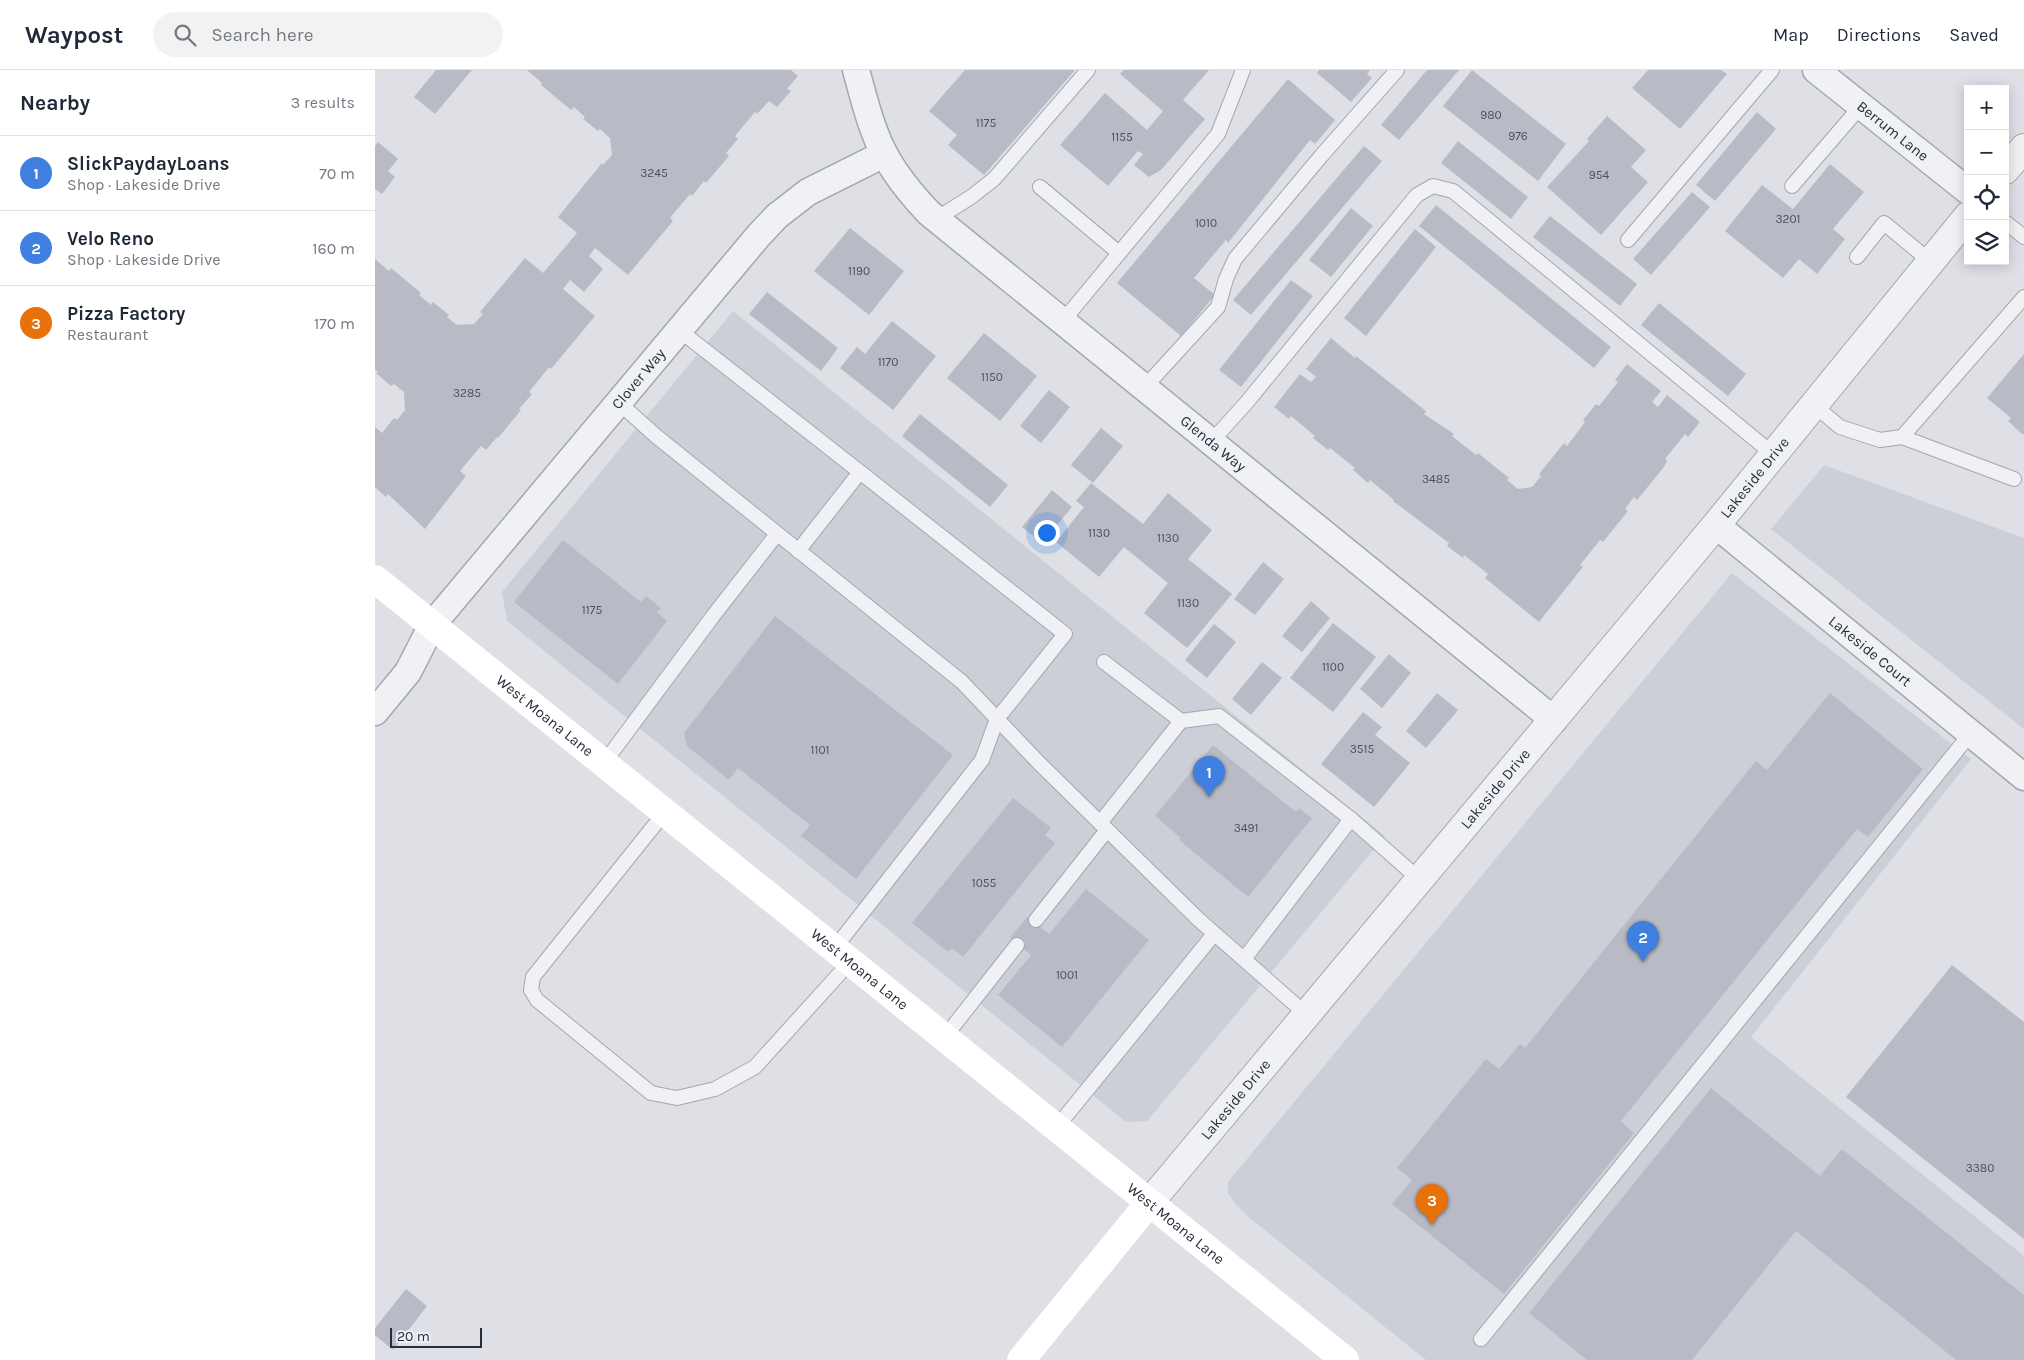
<!DOCTYPE html>
<meta charset="utf-8">
<style>
:root{--surface:#fff;--page:#f2f2f3;--text:#1f2937;--muted:#747a83;--line:#e0e1e3;--accent:#ea580c}
body{margin:0;font-family:Karla,sans-serif;background:var(--page);color:var(--text)}
.controls{position:absolute;right:15px;top:15px;display:grid;overflow:hidden;border-radius:0px;box-shadow:0 2px 12px #0003}
.controls button{width:45px;height:45px;display:grid;place-items:center;padding:0;border:0;border-bottom:1px solid var(--line);background:var(--surface);color:var(--text);font:25px sans-serif}
.scale{position:absolute;left:15px;bottom:12px;width:92px;box-sizing:border-box;padding-left:5px;border:2px solid #282c3c;border-top:0;font-size:14px;line-height:18px;white-space:nowrap;color:#282c3c;-webkit-text-stroke:4px #edeff4;paint-order:stroke}
.you{position:absolute;left:671px;top:462px;width:18px;height:18px;margin:-12px;border:4px solid #fff;border-radius:50%;background:#1a73e8;box-shadow:0 0 0 8px #1a73e833}
.badge{display:grid;place-items:center;width:32px;height:32px;border-radius:50%;background:var(--accent);color:#fff;font-size:16px;font-weight:700}
.pin{position:absolute;translate:-50% -41px;filter:drop-shadow(0 1px 2px #0008)}
.pin::after{content:'';position:absolute;top:26px;width:18px;height:15px;background:inherit;clip-path:polygon(0 0,100% 0,50% 100%)}
.list{margin:0;padding:0;list-style:none}
h2{display:flex;justify-content:space-between;align-items:center;height:65px;margin:0;padding:0 20px;font-size:21px}
h2 small{font-size:16px;font-weight:400;color:var(--muted)}
.list li{display:grid;grid-template-columns:32px 1fr auto;gap:15px;align-items:center;box-sizing:border-box;height:75px;padding:0 20px;border-top:1px solid var(--line)}
.list b{display:block;font-size:19px;white-space:nowrap}
.list p{margin:0;font-size:16px;white-space:nowrap;color:var(--muted)}
.list em{font-size:16px;font-style:normal;color:var(--muted)}
.icon{flex:none;width:28px;height:28px;fill:none;stroke:currentColor;stroke-width:2;stroke-linecap:round;stroke-linejoin:round}
.map{position:relative;flex:none;width:1649px;height:1290px;overflow:hidden}
header{display:flex;align-items:center;gap:30px;box-sizing:border-box;height:70px;padding:0 25px;background:var(--surface);border-bottom:1px solid var(--line)}
header strong{font-size:24px}
nav{display:flex;gap:28px;margin-inline-start:auto;font-size:18px}
.search{width:350px;height:45px;background:var(--page);display:flex;align-items:center;gap:12px;box-sizing:border-box;padding:0 18px;border-radius:28px;color:var(--muted);font-size:19px}
main{display:flex}
aside{flex:1;background:var(--surface)}
.map>svg:first-child{display:block}
</style>
<header>
<strong>Waypost</strong>
<div class="search"><svg class="icon" aria-label="search" viewBox="0 0 24 24"><circle cx="10" cy="10" r="6"/><path d="M15 15l6 6"/></svg>Search here</div>
<nav><a>Map</a><a>Directions</a><a>Saved</a></nav>
</header>
<main>
<aside>
<h2>Nearby<small>3 results</small></h2>
<ul class="list">
<li><span class="badge" style="background:#3f7fe0">1</span><div><b>SlickPaydayLoans</b><p>Shop · Lakeside Drive</p></div><em>70 m</em></li>
<li><span class="badge" style="background:#3f7fe0">2</span><div><b>Velo Reno</b><p>Shop · Lakeside Drive</p></div><em>160 m</em></li>
<li><span class="badge" style="background:#e8710a">3</span><div><b>Pizza Factory</b><p>Restaurant</p></div><em>170 m</em></li>
</ul>
</aside>
<div class="map">
<svg width="1649" height="1290" viewBox="0 0 1649 1290">
<rect width="100%" height="100%" fill="#dee0e6"/>
<!-- built -->
<g fill="#cccfd8">
<polygon points="358,241 1010,766 772,1051 751,1052 132,551 127,522"/>
<polygon points="1449,395 1649,468 1649,659 1396,459"/>
<polygon points="1357,503 1596,689 1376,967 1649,1186 1649,1290 1051,1290 876,1149 861,1135 853,1123 853,1112"/>
</g>
<!-- building -->
<g fill="#b8bbc5">
<polygon points="61,0 97,0 60,44 39,27"/>
<polygon points="152,0 416,0 423,6 412,19 416,21 402,37 394,31 382,44 380,42 360,66 363,69 351,83 354,86 331,113 329,111 317,126 315,124 295,148 298,151 253,205 220,178 214,186 228,199 209,222 195,210 188,219 220,246 176,299 174,297 154,322 157,324 144,339 146,340 123,368 122,367 111,380 106,376 85,401 91,406 50,459 13,424 11,427 0,417 0,357 7,363 19,348 22,350 30,340 29,322 19,314 16,316 1,303 3,302 0,299 0,189 14,201 16,198 46,223 44,225 56,235 58,232 74,245 72,247 82,255 99,254 108,244 105,242 150,188 168,203 202,163 183,147 227,93 228,95 237,85 235,68 225,59 223,61 208,49 210,47 199,37 196,40 166,15 167,13"/>
<polygon points="590,0 700,0 609,105 573,75 582,65 554,41"/>
<polygon points="749,0 834,0 808,30 830,49 786,100 774,107 759,95 768,84 763,81 733,116 685,75 730,23 772,60 788,41 745,4"/>
<polygon points="944,0 995,0 992,4 997,8 976,32 942,3"/>
<polygon points="1052,0 1084,0 1024,70 1006,55"/>
<polygon points="1097,0 1191,74 1163,111 1068,36"/>
<polygon points="1273,0 1346,0 1352,4 1305,59 1257,18"/>
<polygon points="913,9 960,50 940,74 935,70 853,173 851,170 819,208 840,225 806,266 742,213"/>
<polygon points="1382,42 1401,59 1340,131 1321,115"/>
<polygon points="1232,46 1271,80 1256,97 1273,112 1226,165 1172,117 1214,71 1212,69"/>
<polygon points="1083,71 1153,127 1136,149 1066,93"/>
<polygon points="3,72 23,89 13,101 20,107 7,124 0,119 0,76"/>
<polygon points="989,76 1007,91 876,245 858,230"/>
<polygon points="1455,94 1489,122 1458,159 1470,169 1442,204 1424,189 1408,208 1350,161 1387,115 1418,139"/>
<polygon points="1317,122 1335,137 1276,205 1258,189"/>
<polygon points="1061,135 1236,277 1219,298 1044,156"/>
<polygon points="976,138 998,156 956,207 934,190"/>
<polygon points="1175,146 1262,214 1245,236 1158,167"/>
<polygon points="475,158 529,201 494,245 439,201"/>
<polygon points="1040,159 1061,177 991,266 969,248"/>
<polygon points="916,210 938,226 866,317 844,300"/>
<polygon points="392,222 463,278 446,301 374,244"/>
<polygon points="1284,233 1371,304 1353,326 1266,255"/>
<polygon points="517,251 561,286 518,340 465,298 482,277 490,284"/>
<polygon points="609,263 662,306 625,351 572,308"/>
<polygon points="956,268 980,288 981,286 1051,341 1049,344 1079,364 1077,366 1101,385 1103,383 1134,408 1132,410 1143,419 1157,417 1166,406 1164,404 1189,373 1192,376 1210,352 1208,350 1221,334 1224,336 1243,312 1240,310 1252,294 1286,321 1277,332 1283,337 1292,325 1325,352 1313,367 1310,364 1290,389 1292,391 1289,397 1262,430 1259,427 1250,439 1253,441 1228,472 1225,470 1205,495 1208,497 1164,552 1110,508 1113,504 1089,485 1088,488 1072,476 1074,473 1018,431 1019,430 995,410 993,413 978,400 980,398 955,378 953,380 938,368 940,366 916,346 914,349 899,337 925,304 936,312 941,307 931,299"/>
<polygon points="1649,284 1649,363 1648,365 1633,351 1636,348 1612,328"/>
<polygon points="674,320 695,337 666,373 645,356"/>
<polygon points="545,344 633,415 615,437 527,366"/>
<polygon points="726,358 748,376 718,413 696,395"/>
<polygon points="716,413 768,454 793,423 837,460 813,489 857,524 812,578 769,543 793,513 749,477 724,507 681,472 709,437 701,431"/>
<polygon points="677,420 697,437 667,473 647,457"/>
<polygon points="188,470 266,532 271,526 286,538 282,542 292,551 243,614 139,532"/>
<polygon points="888,492 909,509 880,545 859,529"/>
<polygon points="936,531 955,548 927,582 907,566"/>
<polygon points="400,546 578,685 481,809 426,766 435,755 363,698 354,710 312,676 309,663"/>
<polygon points="958,553 1001,587 958,642 915,608"/>
<polygon points="839,554 861,572 832,608 810,590"/>
<polygon points="1014,584 1036,603 1007,638 985,619"/>
<polygon points="887,592 907,608 876,645 857,629"/>
<polygon points="1062,623 1083,640 1051,678 1031,661"/>
<polygon points="1455,623 1548,699 1493,767 1482,759 1246,1051 1259,1063 1129,1224 1017,1134 1037,1110 1022,1098 1111,989 1124,999 1145,974 1150,978 1381,691 1392,700"/>
<polygon points="988,642 1007,657 1000,665 1035,693 999,737 946,694"/>
<polygon points="838,675 921,742 924,738 937,748 873,827 804,770 806,768 780,746"/>
<polygon points="638,728 676,758 670,765 680,773 588,887 577,878 573,882 537,853"/>
<polygon points="711,819 774,870 687,977 623,925 656,885 635,868 652,847 674,864"/>
<polygon points="1577,895 1649,952 1649,1169 1471,1027"/>
<polygon points="1336,1018 1445,1106 1467,1079 1649,1225 1649,1290 1581,1290 1421,1161 1317,1290 1212,1290 1154,1243"/>
<polygon points="31,1219 52,1236 18,1280 0,1265 0,1258"/>
</g>
<g fill="none" stroke-linecap="round" stroke-linejoin="round">
<!-- service casing -->
<g stroke="#a4a6b0" stroke-width="16">
<g id="service">
<polyline points="1417,116 1486,36"/>
<polyline points="665,117 744,183"/>
<polyline points="561,149 596,127 619,109 713,0"/>
<polyline points="1630,152 1649,167"/>
<polyline points="1253,170 1397,0"/>
<polyline points="1482,187 1509,153 1556,192"/>
<polyline points="687,252 843,64 868,0"/>
<polyline points="304,260 485,402 423,481"/>
<polyline points="769,318 843,237 851,209 860,189 947,85 1022,0"/>
<polyline points="243,332 281,366 587,612 664,693 823,849 932,945"/>
<polyline points="1439,335 1465,357 1505,370 1527,367 1649,227"/>
<polyline points="1527,367 1639,409"/>
<polyline points="836,372 872,332 1042,125 1058,116 1078,121 1398,384"/>
<polyline points="729,592 806,651"/>
<polyline points="229,693 338,546 402,464"/>
<polyline points="290,742 158,907 156,920 162,930 276,1023 302,1028 340,1019 380,997 475,892"/>
<polyline points="725,753 806,651 844,646 976,749 1045,810"/>
<polyline points="661,850 732,760"/>
<polyline points="459,879 607,690 622,649 690,564 485,402"/>
<polyline points="869,889 976,749"/>
<polyline points="569,968 642,875"/>
<polyline points="681,1058 839,864"/>
<polyline points="1106,1269 1596,663"/>
</g>
</g>
<!-- minor casing -->
<g stroke="#a4a6b0" stroke-width="29">
<g id="minor">
<path id="s1" d="M 481,0 C 487,21 492,43 500,63 C 511,94 532,120 554,143 L 1179,650"/>
<path id="s2" d="M 1441,0 L 1593,121"/>
<path id="s3" d="M 1341,455 L 1649,707"/>
<path id="s4" d="M 0,642 L 33,602 L 57,555 L 384,165 L 402,146 L 433,122 L 509,84"/>
</g>
</g>
<!-- tertiary casing -->
<g stroke="#a4a6b0" stroke-width="30">
<g id="tertiary">
<polyline points="1630,100 1649,78"/>
<path id="s5" d="M 774,1133 L 1341,455 L 1593,146"/>
</g>
</g>
<!-- service -->
<use href="#service" stroke="#f0f1f5" stroke-width="14"/>
<!-- minor -->
<use href="#minor" stroke="#f0f1f5" stroke-width="26"/>
<!-- tertiary -->
<use href="#tertiary" stroke="#f0f1f5" stroke-width="28"/>
<!-- secondary -->
<g stroke="#fff" stroke-width="28">
<path id="s6" d="M 0,509 L 970,1290"/>
<polyline points="646,1290 774,1133"/>
</g>
</g>
<g text-anchor="middle" stroke-width="4" stroke-linejoin="round" paint-order="stroke">
<!-- number labels -->
<g font-size="12" fill="#4c505e">
<text x="1116" y="49">980</text>
<text x="611" y="57">1175</text>
<text x="1143" y="70">976</text>
<text x="747" y="71">1155</text>
<text x="279" y="107">3245</text>
<text x="1224" y="109">954</text>
<text x="1413" y="153">3201</text>
<text x="831" y="157">1010</text>
<text x="484" y="205">1190</text>
<text x="513" y="296">1170</text>
<text x="617" y="311">1150</text>
<text x="92" y="327">3285</text>
<text x="1061" y="413">3485</text>
<text x="724" y="467">1130</text>
<text x="793" y="472">1130</text>
<text x="813" y="537">1130</text>
<text x="217" y="544">1175</text>
<text x="958" y="601">1100</text>
<text x="987" y="683">3515</text>
<text x="445" y="684">1101</text>
<text x="871" y="762">3491</text>
<text x="609" y="817">1055</text>
<text x="692" y="909">1001</text>
<text x="1605" y="1102">3380</text>
</g>
<!-- street labels -->
<g font-size="15" fill="#282c3c" stroke="#edeff4">
<text dy="5" stroke="none"><textPath href="#s2" startOffset="98">Berrum Lane</textPath></text>
<text dy="5" stroke="none"><textPath href="#s4" startOffset="426">Clover Way</textPath></text>
<text dy="5" stroke="none"><textPath href="#s1" startOffset="529">Glenda Way</textPath></text>
<text dy="5" stroke="none"><textPath href="#s5" startOffset="945">Lakeside Drive</textPath></text>
<text dy="5" stroke="none"><textPath href="#s3" startOffset="199">Lakeside Court</textPath></text>
<text dy="5" stroke="none"><textPath href="#s6" startOffset="218">West Moana Lane</textPath></text>
<text dy="5" stroke="none"><textPath href="#s5" startOffset="540">Lakeside Drive</textPath></text>
<text dy="5" stroke="none"><textPath href="#s6" startOffset="622">West Moana Lane</textPath></text>
<text dy="5" stroke="none"><textPath href="#s5" startOffset="135">Lakeside Drive</textPath></text>
<text dy="5" stroke="none"><textPath href="#s6" startOffset="1028">West Moana Lane</textPath></text>
</g>
</g>
</svg>
<div class="controls">
<button>+</button>
<button>−</button>
<button><svg class="icon" aria-label="locate" viewBox="0 0 24 24"><circle cx="12" cy="12" r="6"/><path d="M12 2v4M12 18v4M2 12h4M18 12h4"/></svg></button>
<button><svg class="icon" aria-label="layers" viewBox="0 0 24 24"><path d="M12 4l9 5-9 5-9-5zM3 14l9 5 9-5"/></svg></button>
</div>
<div class="scale">20 m</div>
<div class="you"></div>
<div class="pin badge" style="left:834px;top:727px;background:#3f7fe0">1</div>
<div class="pin badge" style="left:1268px;top:892px;background:#3f7fe0">2</div>
<div class="pin badge" style="left:1057px;top:1155px;background:#e8710a">3</div>
</div>
</main>
